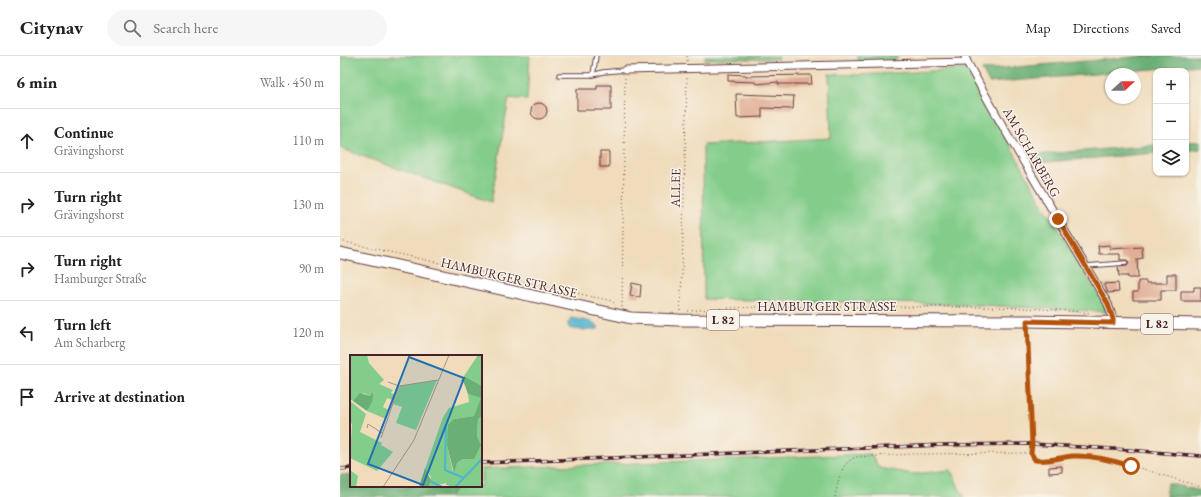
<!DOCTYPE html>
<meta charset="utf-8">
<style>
:root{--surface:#fff;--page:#f6f6f6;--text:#202124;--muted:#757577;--line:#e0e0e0}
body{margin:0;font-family:"EB Garamond",serif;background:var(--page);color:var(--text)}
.controls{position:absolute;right:12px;top:12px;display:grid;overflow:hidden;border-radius:8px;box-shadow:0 1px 3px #0004}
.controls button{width:36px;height:36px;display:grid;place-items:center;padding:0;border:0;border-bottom:1px solid var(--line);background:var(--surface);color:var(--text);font:20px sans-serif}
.compass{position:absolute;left:765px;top:12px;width:36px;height:36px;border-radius:50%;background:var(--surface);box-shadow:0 1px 3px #0004;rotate:69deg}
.stop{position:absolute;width:12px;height:12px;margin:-9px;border:3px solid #b45309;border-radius:50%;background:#fff}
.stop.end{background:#b45309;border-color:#fff;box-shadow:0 1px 4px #0008}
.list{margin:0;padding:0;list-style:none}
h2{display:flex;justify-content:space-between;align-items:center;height:52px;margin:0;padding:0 16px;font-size:17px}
h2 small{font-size:13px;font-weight:400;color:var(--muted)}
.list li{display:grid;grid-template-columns:26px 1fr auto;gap:12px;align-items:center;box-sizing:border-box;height:64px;padding:0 16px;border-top:1px solid var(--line)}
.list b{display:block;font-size:15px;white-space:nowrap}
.list p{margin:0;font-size:13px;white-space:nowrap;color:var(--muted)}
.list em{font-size:13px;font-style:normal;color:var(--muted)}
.icon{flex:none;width:22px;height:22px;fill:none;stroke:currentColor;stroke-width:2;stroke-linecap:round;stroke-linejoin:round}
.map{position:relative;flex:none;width:861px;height:441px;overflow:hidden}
header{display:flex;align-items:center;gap:24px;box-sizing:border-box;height:56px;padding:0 20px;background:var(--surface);border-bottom:1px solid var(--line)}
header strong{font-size:19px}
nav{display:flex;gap:22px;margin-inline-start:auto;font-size:14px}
.search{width:280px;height:36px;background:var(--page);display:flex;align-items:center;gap:10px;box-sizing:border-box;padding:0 14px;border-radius:22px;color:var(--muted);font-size:15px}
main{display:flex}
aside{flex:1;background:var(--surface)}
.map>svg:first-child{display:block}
</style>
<header>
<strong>Citynav</strong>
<div class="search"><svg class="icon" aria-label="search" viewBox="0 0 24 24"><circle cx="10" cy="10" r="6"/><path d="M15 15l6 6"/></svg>Search here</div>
<nav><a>Map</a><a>Directions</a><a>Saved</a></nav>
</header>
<main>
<aside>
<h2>6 min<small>Walk · 450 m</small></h2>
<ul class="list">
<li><svg class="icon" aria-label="ahead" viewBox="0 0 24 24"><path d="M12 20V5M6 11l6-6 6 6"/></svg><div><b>Continue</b><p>Grävingshorst</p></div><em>110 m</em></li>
<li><svg class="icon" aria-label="right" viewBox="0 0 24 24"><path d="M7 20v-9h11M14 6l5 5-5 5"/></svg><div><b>Turn right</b><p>Grävingshorst</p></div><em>130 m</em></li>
<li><svg class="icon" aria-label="right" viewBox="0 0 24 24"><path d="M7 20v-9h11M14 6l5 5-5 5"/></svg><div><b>Turn right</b><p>Hamburger Straße</p></div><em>90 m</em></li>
<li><svg class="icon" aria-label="left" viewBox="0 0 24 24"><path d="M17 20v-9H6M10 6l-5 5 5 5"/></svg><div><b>Turn left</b><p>Am Scharberg</p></div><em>120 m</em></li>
<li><svg class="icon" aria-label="arrive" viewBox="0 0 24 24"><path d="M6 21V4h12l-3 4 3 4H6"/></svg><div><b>Arrive at destination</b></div></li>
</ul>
</aside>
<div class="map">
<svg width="861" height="441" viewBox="0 0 861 441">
<rect width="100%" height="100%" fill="#f7f3e8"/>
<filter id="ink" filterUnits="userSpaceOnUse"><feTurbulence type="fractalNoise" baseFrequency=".025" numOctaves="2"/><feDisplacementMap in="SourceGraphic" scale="8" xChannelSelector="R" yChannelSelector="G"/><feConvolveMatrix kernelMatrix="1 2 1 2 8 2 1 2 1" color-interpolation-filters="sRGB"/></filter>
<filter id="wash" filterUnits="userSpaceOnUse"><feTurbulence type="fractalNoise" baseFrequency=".012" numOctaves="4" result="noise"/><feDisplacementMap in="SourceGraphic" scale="16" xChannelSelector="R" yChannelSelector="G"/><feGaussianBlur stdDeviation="0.9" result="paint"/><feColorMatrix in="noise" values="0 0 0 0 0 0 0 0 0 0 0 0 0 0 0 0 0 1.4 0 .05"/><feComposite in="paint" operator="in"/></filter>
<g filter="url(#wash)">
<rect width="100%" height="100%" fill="#f0dcbb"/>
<!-- green -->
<g fill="#83cd8a" stroke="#66765a">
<polygon points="0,0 190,0 187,44 169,42 151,146 0,92"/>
<rect x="365" y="0" width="73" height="3"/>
<polygon points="518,0 557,0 557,4 518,5"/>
<polygon points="628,13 702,147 769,256 641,249 364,243 363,89 491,82 489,18 518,19"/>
<polygon points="531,398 539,412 573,418 611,414 620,434 625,441 109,441 117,430 141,430 141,413"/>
</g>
<!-- forest -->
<g fill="#6ab076" stroke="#5a6850">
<polygon points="805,0 861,0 861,9 649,27 642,14"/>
<polygon points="861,85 861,93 846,95 846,86"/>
<polygon points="816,89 816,97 696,107 691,99"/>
<polygon points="0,419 11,419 11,430 117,430 109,441 0,441"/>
<polygon points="827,427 861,435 861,441 826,441"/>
</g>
<!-- water -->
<path fill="#4fb4ce" stroke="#4c6a7c" d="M 231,262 L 252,266 L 258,270 L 258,273 C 253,275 234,274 229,272 L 228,267 Z"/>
<g id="blocks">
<!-- building -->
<g fill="#e0ac93">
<polygon points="388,18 406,19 406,20 471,19 472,28 438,28 438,26 416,28 415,26 388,25"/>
<polygon points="257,29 271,29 271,54 237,54 237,33 257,33"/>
<polygon points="396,38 454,40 453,53 422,52 422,61 397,62"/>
<circle cx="199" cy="55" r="8"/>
<rect x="260" y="96" width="9" height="15"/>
<polygon points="770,189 770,193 802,191 803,202 797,203 798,222 788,222 788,220 779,220 778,211 787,210 789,207 787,204 780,204 780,198 759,198 758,190"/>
<polygon points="827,218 836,218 836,234 821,234 821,244 793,244 793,236 798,236 798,225 806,225 806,227 827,227"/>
<polygon points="292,227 301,229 300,241 290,240"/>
<polygon points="778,227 779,236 768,237 764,228"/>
<polygon points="854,231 861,231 861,245 841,245 841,235 854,235"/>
<polygon points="722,410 722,416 709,417 709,411"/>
</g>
</g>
</g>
<g filter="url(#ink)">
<use href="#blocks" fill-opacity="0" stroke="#633b41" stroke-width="1"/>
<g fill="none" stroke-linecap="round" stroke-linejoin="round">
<!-- service casing -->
<g stroke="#633b41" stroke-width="5.5">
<g id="service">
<polyline points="219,19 253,19 263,16 285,14"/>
<polyline points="253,19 256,0"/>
<polyline points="746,210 786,207"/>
</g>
</g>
<!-- minor casing -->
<g stroke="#633b41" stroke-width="9">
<g id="minor">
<polyline points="625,0 627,6 662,69 768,248 773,263 773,267"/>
<polyline points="285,14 627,6"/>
</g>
</g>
<!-- primary casing -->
<g stroke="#633b41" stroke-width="13">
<polyline id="primary" points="0,197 291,262 339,264 687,265 861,268"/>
</g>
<!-- path -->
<g stroke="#633b41" stroke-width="1" stroke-dasharray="1 3" stroke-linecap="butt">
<polyline points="347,5 347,0"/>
<polyline points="0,185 272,245 276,249"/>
<polyline points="282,251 285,20"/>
<polyline points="340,255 342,219 347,21"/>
<path d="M 348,255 C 410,249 474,251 536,251 C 607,251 679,249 749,257"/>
<polyline points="687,273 692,388 691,397 695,404 701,405 734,400 756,401 777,405 861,431"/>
<path d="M 495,441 C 498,426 500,407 516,401 L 573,398 L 690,397"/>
</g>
<!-- service -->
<use href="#service" stroke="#fff" stroke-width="3.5"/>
<!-- minor -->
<use href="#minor" stroke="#fff" stroke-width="7"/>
<!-- primary -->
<use href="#primary" stroke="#fff" stroke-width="11"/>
<!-- rail casing -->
<g stroke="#4a1f2b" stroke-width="3.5">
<g id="rail">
<polyline points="141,407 604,389 692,388 789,394 861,400"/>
<polyline points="0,413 11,412"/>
</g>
</g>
<!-- rail -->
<use href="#rail" stroke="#f7f3e8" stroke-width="2" stroke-dasharray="6" stroke-linecap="butt"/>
</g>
</g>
<g fill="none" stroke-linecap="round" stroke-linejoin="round" filter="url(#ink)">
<!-- route -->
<path stroke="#b45309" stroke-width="5" d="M 718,163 L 768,248 L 773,263 L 773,267 L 687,265 L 692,388 L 691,397 L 695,404 C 708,406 720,401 733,400 C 753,399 772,404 791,410"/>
</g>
<g text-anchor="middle" stroke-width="3" stroke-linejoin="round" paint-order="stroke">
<!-- shield labels -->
<g fill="#f7f3e8" stroke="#7e5f64" stroke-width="1">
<rect x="367" y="254" width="32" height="20" rx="3"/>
<rect x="801" y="258" width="32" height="20" rx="3"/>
</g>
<g font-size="12" font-weight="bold" fill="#4a1f2b">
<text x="383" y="268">L 82</text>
<text x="817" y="272">L 82</text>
</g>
<!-- street labels -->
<g font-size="13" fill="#4a1f2b" stroke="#f7f3e8">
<text transform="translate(692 96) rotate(60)" y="5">AM SCHARBERG</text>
<text transform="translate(335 132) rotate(-89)" y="5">ALLEE</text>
<text transform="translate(169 221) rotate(13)" y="5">HAMBURGER STRASSE</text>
<text x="487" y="255">HAMBURGER STRASSE</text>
</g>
</g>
<!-- overview -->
<g transform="translate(10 299)">
<rect width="132" height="132" fill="#f0dcbb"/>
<path d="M 0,0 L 17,0 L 19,8 L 34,25 L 29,29 L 43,35 L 41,38 L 45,40 L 43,45 L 37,43 L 33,52 L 39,55 L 36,64 L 17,56 L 25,36 L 20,41 L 13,38 L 3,46 L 0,44 ZM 128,0 L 132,0 L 132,31 L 114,21 ZM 87,25 L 66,75 L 46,68 L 52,52 L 43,49 L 50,31 ZM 118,39 L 132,43 L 124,61 L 104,64 L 97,89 L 103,117 L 107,108 L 113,104 L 127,82 L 128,64 L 132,61 L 132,132 L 104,132 L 96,130 L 96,128 L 88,130 L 92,132 L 79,132 L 81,122 L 75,114 L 93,62 L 99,53 L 119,47 ZM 0,46 L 16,59 L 10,77 L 32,88 L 31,90 L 43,97 L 27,116 L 0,103 L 2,69 L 0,67 ZM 0,115 L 8,121 L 6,132 L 0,132 Z" fill="#83cd8a"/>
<path d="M 114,21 L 132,31 L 132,61 L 128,64 L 127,82 L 131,90 L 124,104 L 113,104 L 107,108 L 104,118 L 97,90 L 98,70 L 104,64 L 124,61 L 131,43 L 118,39 L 114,28 L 111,26 ZM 24,36 L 22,47 L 17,56 L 3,46 L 10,38 L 20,41 ZM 75,113 L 81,125 L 79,132 L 69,132 Z" fill="#6ab076"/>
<path fill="none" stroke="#4fb4ce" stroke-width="2" d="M 96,69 L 95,115 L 114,123M 80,126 L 92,132M 105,132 L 132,104"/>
<path fill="none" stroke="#ae9081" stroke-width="1" d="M 38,27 L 49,31 L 88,25M 17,73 L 18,69 L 32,78M 31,83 L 49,31M 33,132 L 64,85 L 99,0"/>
<path fill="#1f6fb2" fill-opacity="0.15" stroke="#1f6fb2" stroke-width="2" d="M 59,2 L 114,23 L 73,130 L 18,109 Z"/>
<rect width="132" height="132" fill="none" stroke="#4a1f2b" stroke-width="2"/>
</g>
</svg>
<div class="controls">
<button>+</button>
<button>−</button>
<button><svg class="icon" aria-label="layers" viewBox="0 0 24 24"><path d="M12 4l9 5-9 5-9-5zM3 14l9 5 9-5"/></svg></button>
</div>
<svg class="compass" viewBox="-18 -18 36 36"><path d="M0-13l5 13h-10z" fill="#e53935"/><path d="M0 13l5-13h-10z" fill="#757577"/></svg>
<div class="stop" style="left:791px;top:410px"></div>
<div class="stop end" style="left:718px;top:163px"></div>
</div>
</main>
